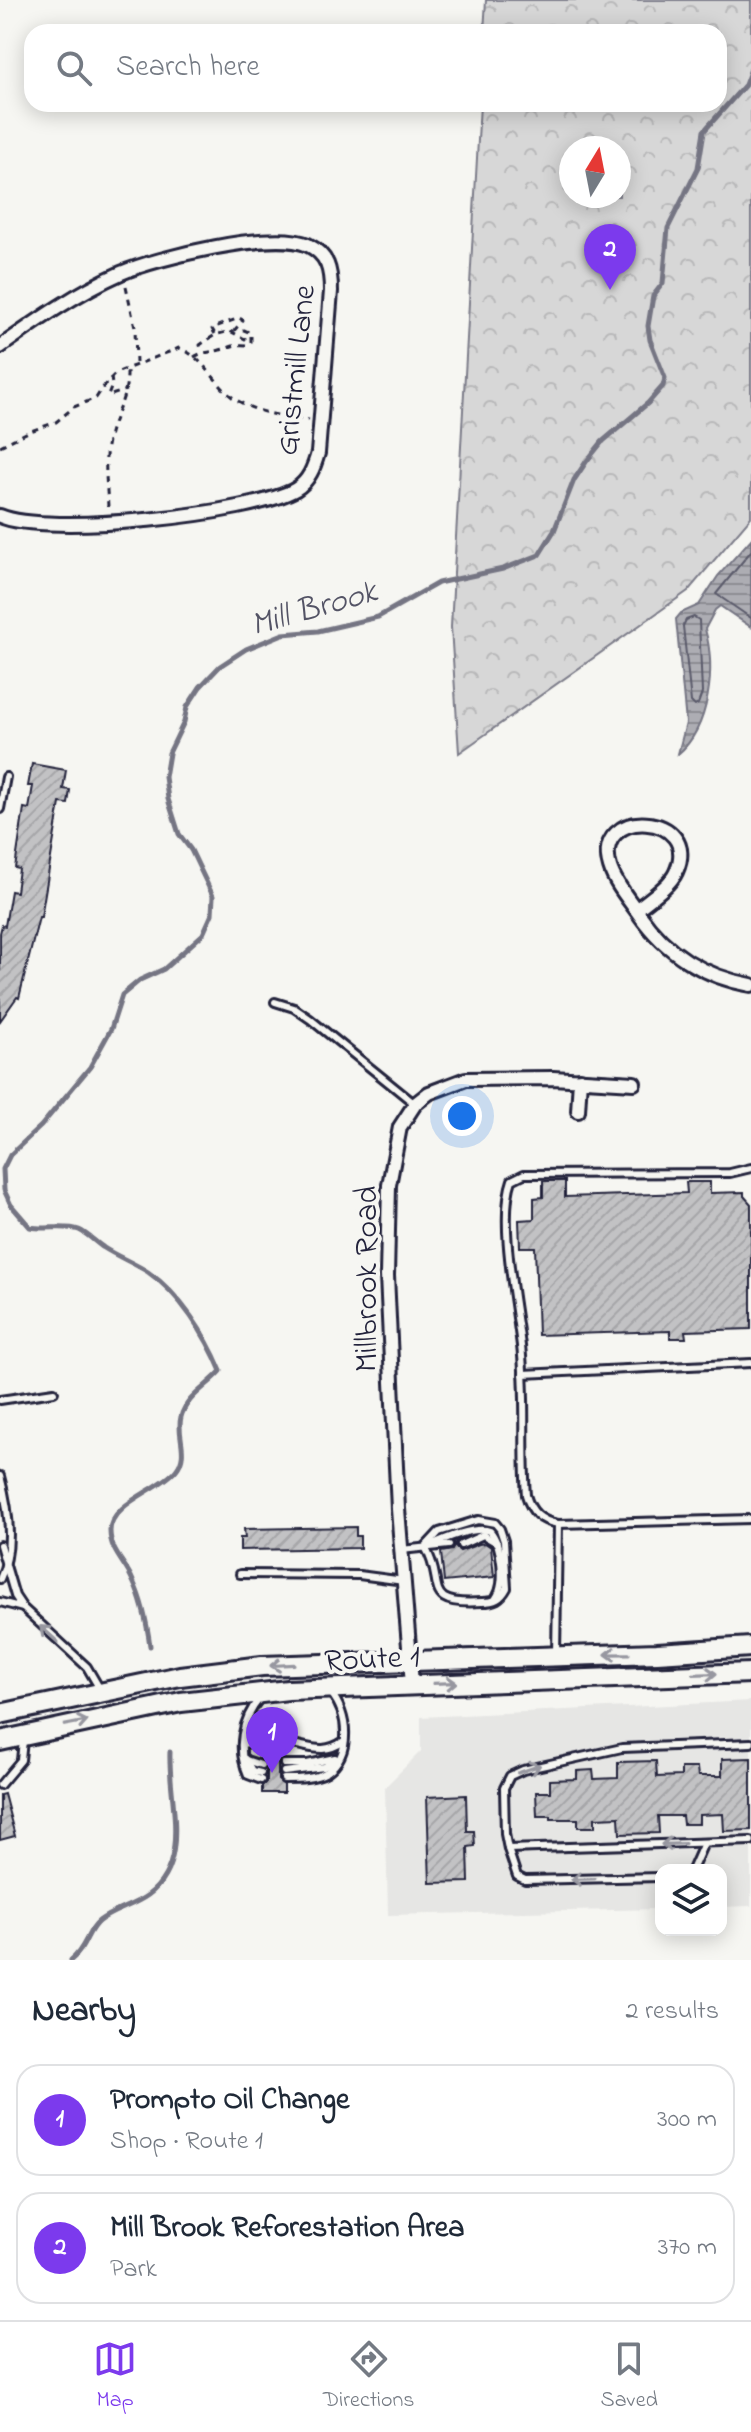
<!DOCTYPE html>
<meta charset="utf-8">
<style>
:root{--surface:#fff;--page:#f6f6f7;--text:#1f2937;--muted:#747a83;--line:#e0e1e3;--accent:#7c3aed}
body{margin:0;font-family:"Indie Flower",sans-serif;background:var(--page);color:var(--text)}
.controls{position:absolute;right:24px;bottom:24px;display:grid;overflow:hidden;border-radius:16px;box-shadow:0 4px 20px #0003}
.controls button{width:72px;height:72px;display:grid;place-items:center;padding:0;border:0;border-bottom:2px solid var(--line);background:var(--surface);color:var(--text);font:40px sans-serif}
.compass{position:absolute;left:559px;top:136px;width:72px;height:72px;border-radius:50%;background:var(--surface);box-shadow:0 4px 20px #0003;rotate:10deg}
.you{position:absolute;left:462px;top:1116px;width:28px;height:28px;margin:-20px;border:6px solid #fff;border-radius:50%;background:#1a73e8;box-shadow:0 0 0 12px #1a73e833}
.badge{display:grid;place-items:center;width:52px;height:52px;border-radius:50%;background:var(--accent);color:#fff;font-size:26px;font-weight:700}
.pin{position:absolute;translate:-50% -66px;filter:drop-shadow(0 2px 4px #0008)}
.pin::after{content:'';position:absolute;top:42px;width:28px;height:24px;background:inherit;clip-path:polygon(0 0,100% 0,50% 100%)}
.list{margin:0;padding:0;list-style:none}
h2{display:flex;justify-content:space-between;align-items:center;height:104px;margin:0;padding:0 32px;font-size:34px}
h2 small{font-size:26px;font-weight:400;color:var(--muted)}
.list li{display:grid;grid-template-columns:52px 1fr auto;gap:24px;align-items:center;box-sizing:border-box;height:112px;margin:0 16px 16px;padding:0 16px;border:2px solid var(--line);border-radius:24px}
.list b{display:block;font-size:30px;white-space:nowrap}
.list p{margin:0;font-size:26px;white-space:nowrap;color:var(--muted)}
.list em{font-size:26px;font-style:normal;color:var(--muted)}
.icon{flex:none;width:44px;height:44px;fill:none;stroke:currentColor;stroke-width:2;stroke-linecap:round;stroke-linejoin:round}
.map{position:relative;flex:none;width:751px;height:1960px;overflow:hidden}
.search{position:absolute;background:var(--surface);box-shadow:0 4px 20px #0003;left:24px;right:24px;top:24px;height:88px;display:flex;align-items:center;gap:20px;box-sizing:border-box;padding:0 28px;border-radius:24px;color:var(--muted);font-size:30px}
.sheet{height:360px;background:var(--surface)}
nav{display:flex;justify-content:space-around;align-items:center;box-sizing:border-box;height:112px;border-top:2px solid var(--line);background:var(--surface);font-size:22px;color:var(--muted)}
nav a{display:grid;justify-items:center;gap:4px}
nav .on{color:var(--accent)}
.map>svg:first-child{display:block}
</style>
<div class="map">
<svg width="751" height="1960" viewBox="0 0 751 1960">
<defs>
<pattern id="park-crowns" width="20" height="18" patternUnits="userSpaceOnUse" patternTransform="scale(2)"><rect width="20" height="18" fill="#d7d7d7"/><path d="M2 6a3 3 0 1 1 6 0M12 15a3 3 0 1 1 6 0" fill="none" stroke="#b8b8b9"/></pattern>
<pattern id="water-rules" width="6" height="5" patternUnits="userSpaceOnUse" patternTransform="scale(2)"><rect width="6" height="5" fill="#adadb3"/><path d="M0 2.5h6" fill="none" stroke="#8c8c93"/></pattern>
<pattern id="building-hatch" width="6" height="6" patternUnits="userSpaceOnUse" patternTransform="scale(2)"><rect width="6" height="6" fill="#c2c2c4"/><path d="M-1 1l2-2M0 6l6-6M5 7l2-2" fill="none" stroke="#a6a6a9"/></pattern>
</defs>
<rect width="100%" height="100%" fill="#f6f6f2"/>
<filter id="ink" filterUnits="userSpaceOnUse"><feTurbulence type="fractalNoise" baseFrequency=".0125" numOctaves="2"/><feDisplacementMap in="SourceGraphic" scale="16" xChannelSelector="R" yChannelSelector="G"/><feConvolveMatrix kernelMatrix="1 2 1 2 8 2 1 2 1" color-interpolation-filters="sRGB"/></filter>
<g filter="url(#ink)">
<!-- built -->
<polygon fill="#e6e6e4" points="751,1701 751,1906 721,1907 721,1870 661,1870 661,1909 388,1915 385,1787 421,1751 421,1717"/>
<!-- park -->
<path fill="url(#park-crowns)" stroke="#7c7c89" stroke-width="2" fill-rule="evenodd" d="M 486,0 L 751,0 L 751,517 L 688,591 L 459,753 L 451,627 L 480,104 L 719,104 L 719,32 L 484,32 ZM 571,148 L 619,148 L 619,196 L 571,196 Z"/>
<!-- water -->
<path fill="url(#water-rules)" stroke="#757583" stroke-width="2" d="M 751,539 L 751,627 L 720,606 L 715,610 L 705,629 C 716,668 710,727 678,754 L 686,723 L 676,619 L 681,613 L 699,605 L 718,576 Z"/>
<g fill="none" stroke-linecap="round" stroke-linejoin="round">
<!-- shore -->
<g stroke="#5a5a6b" stroke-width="2">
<polyline points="751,551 716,594 751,618"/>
<polygon points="694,617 699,620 702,693 698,704 695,706 691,702 683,626 686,620"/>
</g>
<!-- stream -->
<g stroke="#757583" stroke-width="5">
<path d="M 150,1646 C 147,1623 143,1602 133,1581 C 126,1563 110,1552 110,1531 C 110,1503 160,1490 176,1470 C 190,1453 176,1435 181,1417 C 186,1397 208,1386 221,1371 C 206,1335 180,1294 148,1272 C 134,1263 118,1257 104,1248 C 96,1243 88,1234 79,1230 C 67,1225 46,1230 30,1227 L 11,1205 L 4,1190 L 3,1169 L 10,1155 L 41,1126 L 90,1067 L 111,1029 L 122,995 L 140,980 L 164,969 L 203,934 L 212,914 L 213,896 L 191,850 L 179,834 L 168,799 L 165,777 L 169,753 L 184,722 L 187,707 L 200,687 L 220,666 L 246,649 L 283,634 L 318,631 L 378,617 L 438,583 L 503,569 L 539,555 L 554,531 L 574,480 L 586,462 L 602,442 L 648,403 L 663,386 L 665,378 L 650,340 L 648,326 L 653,296 L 663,283 L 668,228 L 698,168 L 704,131 L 745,85 L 751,69"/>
<path d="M 71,1960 C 86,1949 87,1930 99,1921 C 113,1910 133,1906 148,1895 C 192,1862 168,1799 170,1752"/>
</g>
</g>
<!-- building -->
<g fill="url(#building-hatch)" stroke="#22223b" stroke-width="2">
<polygon points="32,764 66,770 63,789 70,790 68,804 60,803 41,917 39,917 19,998 17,997 0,1021 0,933 2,925 5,926 11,891 16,892 19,869 15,868 24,808 29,809 33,786 28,786"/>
<polygon points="543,1181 565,1181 565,1197 687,1193 686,1182 710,1182 710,1193 744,1192 744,1196 751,1204 751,1329 685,1331 686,1338 670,1338 670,1331 538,1335 535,1247 520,1247 519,1220 534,1219 534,1198 543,1197"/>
<polygon points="356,1527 356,1536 360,1536 360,1548 240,1550 240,1538 245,1538 244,1529"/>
<polygon points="456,1541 455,1547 460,1551 479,1544 485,1543 491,1547 494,1577 444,1582 441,1552 452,1550"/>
<polygon points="283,1752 283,1758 278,1763 278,1780 284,1785 284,1793 262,1793 262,1786 267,1781 267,1765 261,1759 261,1753"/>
<polygon points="751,1758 751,1830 724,1831 723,1814 699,1815 699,1824 683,1824 682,1816 658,1816 659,1833 620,1834 619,1817 595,1818 595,1827 578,1827 578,1819 551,1819 551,1816 537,1816 536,1792 550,1792 550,1780 577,1779 577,1771 593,1770 594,1779 618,1778 618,1762 656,1761 657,1777 681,1776 681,1768 697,1768 698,1776 722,1776 722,1759"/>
<polygon points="4,1794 15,1836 0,1840 0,1795"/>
<polygon points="466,1795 467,1831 474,1831 475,1846 468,1847 469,1882 430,1883 427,1797"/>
</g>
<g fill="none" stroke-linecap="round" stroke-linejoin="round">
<!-- lane casing -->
<g stroke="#22223b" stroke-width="12">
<g id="lane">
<polyline points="0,809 6,777"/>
<polyline points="275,1002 294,1008 310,1019 415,1104"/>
<path d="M 751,1168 L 730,1173 L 524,1174 L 512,1180 C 498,1219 516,1304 521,1346 C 527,1395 522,1446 526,1495 C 531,1512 540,1521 558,1524 L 751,1519"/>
<polyline points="523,1374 751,1363"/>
<polyline points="0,1400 54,1392"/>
<path d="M 0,1476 C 9,1509 15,1548 0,1579"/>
<path d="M 478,1520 L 495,1523 L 500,1529 L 504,1541 L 507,1588 C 501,1599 495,1602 482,1602 C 419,1606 447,1584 425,1547 L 439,1532 Z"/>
<polyline points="0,1545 15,1596 23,1608 87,1667 101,1691"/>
<polyline points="461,1545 483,1535 497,1543"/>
<path d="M 429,1546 C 444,1539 475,1526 490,1531 C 502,1545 506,1583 496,1598"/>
<polyline points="401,1550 449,1545"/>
<polyline points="240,1574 359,1575 404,1581"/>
<polyline points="0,1602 23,1608"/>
<polyline points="556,1655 558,1524"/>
<path d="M 260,1698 C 242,1719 236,1749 248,1775 L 261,1780"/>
<polyline points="751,1743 622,1748 523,1770 510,1776 504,1788 505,1834 508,1849 751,1841"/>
<path d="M 242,1744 C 257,1743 274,1741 288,1743 C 311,1747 324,1755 344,1741"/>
<polyline points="245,1759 252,1771 261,1773"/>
<polyline points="246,1760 261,1765"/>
<polyline points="284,1764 307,1764 335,1758"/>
<polyline points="284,1772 324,1767 333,1762"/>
<path d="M 284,1779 C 298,1779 315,1779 327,1772 C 353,1754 348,1714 331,1693"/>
<polyline points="0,1785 21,1760 23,1740"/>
<polyline points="508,1849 517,1876 525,1880 661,1877"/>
<polyline points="692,1870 704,1843"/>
</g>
</g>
<!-- street casing -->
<g stroke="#22223b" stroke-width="18">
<g id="street">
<path d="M 0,347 C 38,320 78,292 121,273 C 156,258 273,229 308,245 C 328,255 331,270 331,291 L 318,453 C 314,467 309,481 296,489 C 252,515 46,536 0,516"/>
<path d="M 636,910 C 648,900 670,886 676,872 C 703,812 591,805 610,867 C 615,884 630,901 639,914 C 666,953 705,977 751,985"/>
<polyline points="578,1111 580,1079"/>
<polyline points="412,1684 398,1509 387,1276 389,1185 400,1127 415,1104 429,1093 466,1079 553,1078 634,1083"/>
</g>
</g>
<!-- primary casing -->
<g stroke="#22223b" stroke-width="24">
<g id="primary">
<polyline points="0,1714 180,1676 262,1666 657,1653 751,1647"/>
<polyline points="0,1741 181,1702 288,1690 751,1673"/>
</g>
</g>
<!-- path -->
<g stroke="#22223b" stroke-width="3" stroke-dasharray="6 6" stroke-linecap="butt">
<polyline points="126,286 135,327 136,364"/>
<polyline points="215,334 212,329 215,327 239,318 243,320 233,332"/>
<path d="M 194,357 C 204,351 209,353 220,350 C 233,347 232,344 248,345 L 251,342 L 251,333 L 244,330 L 245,339 L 230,331 L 215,335 L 200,345 L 202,352"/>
<polyline points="111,377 112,385 108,396 127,390"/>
<path d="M 0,446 L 28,432 L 56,422 L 74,407 L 96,398 L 106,383 L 116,373 L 179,348 C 204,357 216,386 235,399 C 258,414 283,416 309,420"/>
<path d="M 108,507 C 107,484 103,459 109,437 C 115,411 128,399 127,370"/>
</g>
<!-- lane -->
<use href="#lane" stroke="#f6f6f2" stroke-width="6"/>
<!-- street -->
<use href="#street" stroke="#f6f6f2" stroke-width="12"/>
<!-- primary -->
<use href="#primary" stroke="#f6f6f2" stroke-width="18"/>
</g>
<!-- one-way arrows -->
<defs><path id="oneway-shaft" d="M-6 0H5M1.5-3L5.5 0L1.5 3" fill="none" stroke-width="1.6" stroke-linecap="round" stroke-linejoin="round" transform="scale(2)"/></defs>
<g stroke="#9797a0">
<use href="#oneway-shaft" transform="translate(49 1634) rotate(-138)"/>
<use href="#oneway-shaft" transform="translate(617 1654) rotate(179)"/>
<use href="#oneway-shaft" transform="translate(282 1665) rotate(177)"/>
<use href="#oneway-shaft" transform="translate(705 1674) rotate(-2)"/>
<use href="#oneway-shaft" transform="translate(445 1683) rotate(-2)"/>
<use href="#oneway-shaft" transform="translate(76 1723) rotate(-11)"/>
<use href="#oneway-shaft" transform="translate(529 1769) rotate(-19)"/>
<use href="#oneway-shaft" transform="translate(673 1844) rotate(178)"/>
<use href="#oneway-shaft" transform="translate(583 1879) rotate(178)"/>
</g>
</g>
<g text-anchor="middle" stroke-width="8" stroke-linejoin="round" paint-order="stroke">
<!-- street labels -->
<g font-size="32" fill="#22223b" stroke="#f6f6f2">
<text transform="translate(294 370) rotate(-84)" y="11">Gristmill Lane</text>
<text transform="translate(365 1279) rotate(-90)" y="11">Millbrook Road</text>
<text transform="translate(372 1657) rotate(-3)" y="11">Route 1</text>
</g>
<!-- water labels -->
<g font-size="34" font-style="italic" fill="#535365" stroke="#f6f6f2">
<text transform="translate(313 606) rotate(-16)" y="12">Mill Brook</text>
</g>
</g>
</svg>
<div class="controls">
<button><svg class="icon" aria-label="layers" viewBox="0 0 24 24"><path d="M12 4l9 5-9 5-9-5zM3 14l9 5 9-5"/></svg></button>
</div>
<svg class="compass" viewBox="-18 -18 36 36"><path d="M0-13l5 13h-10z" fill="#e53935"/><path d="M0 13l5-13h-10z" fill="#747a83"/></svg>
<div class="you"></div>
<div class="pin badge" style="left:272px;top:1773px">1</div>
<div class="pin badge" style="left:610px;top:290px">2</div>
<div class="search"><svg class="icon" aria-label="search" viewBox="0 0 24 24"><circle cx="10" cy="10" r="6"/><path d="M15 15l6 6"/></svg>Search here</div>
</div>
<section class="sheet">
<h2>Nearby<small>2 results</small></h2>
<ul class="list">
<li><span class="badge">1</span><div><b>Prompto Oil Change</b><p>Shop · Route 1</p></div><em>300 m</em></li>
<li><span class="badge">2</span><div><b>Mill Brook Reforestation Area</b><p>Park</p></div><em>370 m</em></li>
</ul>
</section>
<nav>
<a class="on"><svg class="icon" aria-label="map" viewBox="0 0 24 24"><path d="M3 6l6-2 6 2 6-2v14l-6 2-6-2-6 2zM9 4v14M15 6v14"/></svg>Map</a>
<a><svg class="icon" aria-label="directions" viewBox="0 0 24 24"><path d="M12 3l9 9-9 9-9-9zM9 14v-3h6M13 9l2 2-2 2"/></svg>Directions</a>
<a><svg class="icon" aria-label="saved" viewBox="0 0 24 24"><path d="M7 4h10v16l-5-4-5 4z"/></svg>Saved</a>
</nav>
